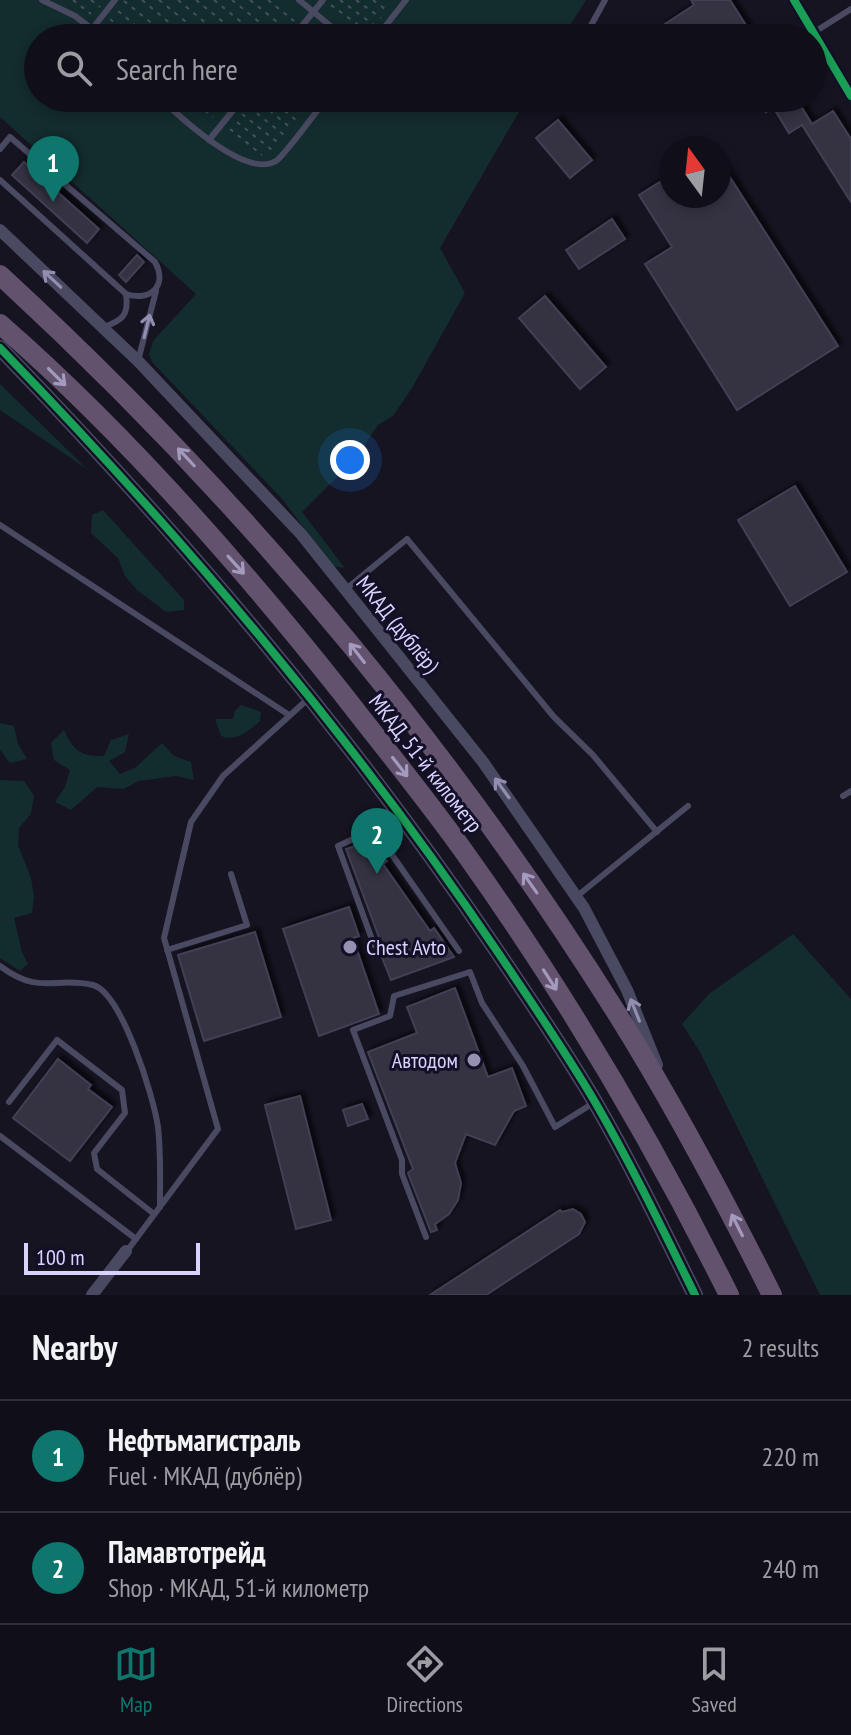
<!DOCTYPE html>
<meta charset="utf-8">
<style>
:root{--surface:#100f19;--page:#191822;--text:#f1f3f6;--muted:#9c9ca2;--line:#302f38;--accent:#0f766e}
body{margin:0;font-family:"PT Sans Narrow",sans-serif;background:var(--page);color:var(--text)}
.compass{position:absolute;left:659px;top:136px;width:72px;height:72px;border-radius:50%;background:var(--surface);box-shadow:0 4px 12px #0003;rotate:345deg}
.scale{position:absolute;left:24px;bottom:20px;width:176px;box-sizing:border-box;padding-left:8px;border:4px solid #d9d4ff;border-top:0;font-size:22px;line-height:28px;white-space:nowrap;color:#d9d4ff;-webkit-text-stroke:6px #130f26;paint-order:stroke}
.you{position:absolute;left:350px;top:460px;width:28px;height:28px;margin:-20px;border:6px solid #fff;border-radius:50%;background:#1a73e8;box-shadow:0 0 0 12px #1a73e833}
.badge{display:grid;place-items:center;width:52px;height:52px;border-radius:50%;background:var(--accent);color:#fff;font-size:26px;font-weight:700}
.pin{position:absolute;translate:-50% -66px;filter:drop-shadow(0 2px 4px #0008)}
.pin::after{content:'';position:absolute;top:42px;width:28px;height:24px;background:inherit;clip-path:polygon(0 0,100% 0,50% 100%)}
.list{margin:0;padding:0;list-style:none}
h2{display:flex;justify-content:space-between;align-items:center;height:104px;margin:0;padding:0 32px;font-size:34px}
h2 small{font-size:26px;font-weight:400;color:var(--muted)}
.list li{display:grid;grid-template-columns:52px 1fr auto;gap:24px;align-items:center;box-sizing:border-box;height:112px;padding:0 32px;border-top:2px solid var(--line)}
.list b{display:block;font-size:30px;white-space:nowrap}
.list p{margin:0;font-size:26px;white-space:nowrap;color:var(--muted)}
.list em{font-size:26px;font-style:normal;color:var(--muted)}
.icon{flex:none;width:44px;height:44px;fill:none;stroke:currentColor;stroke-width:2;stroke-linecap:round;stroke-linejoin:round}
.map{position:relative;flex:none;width:851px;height:1295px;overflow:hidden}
.search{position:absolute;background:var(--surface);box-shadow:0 4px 12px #0003;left:24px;right:24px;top:24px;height:88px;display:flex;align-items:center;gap:20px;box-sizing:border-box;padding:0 28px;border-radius:44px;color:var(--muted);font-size:30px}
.sheet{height:328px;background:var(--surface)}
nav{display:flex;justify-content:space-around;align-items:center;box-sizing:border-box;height:112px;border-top:2px solid var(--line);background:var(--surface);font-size:22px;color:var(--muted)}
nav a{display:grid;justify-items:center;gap:4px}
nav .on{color:var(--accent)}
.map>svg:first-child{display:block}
</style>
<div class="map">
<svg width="851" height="1295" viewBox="0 0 851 1295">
<defs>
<filter id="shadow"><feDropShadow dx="4" dy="-4" stdDeviation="2" flood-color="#0009"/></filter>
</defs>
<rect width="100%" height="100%" fill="#161421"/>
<!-- green -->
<g fill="#132c2d">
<polygon points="0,0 586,0 562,38 38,38 38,98 527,98 440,248 465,293 412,388 393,416 378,425 355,459 302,512 345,568 332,566 283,500 152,362 149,354 153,341 196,294 0,117"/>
<polygon points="0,384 87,469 0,410"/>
<polygon points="103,510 184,600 184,610 166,612 137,590 125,576 118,558 91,533 92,515"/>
<path d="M 241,705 L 261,712 L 260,721 C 249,731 236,742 221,736 L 215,719 L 233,719 L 235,711 Z"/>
<polygon points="0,723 14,726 18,744 27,759 10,763 0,750"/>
<path d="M 64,730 C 73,751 82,757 104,756 L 111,740 L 129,734 L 125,752 L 109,761 L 120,774 L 136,767 L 162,743 L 174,756 L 191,762 L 194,780 L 176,776 L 139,781 L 123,789 L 97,787 L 71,810 L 55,802 L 65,787 L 70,770 L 54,760 L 51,743 Z"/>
<polygon points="0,780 24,781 34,796 31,814 19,828 18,845 31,878 34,896 32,913 14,918 22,952 28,964 20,971 0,958"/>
<polygon points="793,934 851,999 851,1295 820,1295 700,1052 682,1024 709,994"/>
</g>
<!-- building -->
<g fill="#343243" stroke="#433f54" stroke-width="2" filter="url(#shadow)">
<polygon points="691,0 730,0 754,38 715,38 708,26 690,38 669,38 662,26 694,5"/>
<polygon points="765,98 796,98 812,124 833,111 851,139 851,202 802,125 789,133 773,107 766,112 760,101"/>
<polygon points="558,120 592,160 570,178 536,138"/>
<polygon points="719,160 838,346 737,410 645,264 672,247 639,195 671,175 671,196 719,196"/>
<polygon points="24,162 99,229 87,243 12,175"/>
<polygon points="612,219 625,239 579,269 566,250"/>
<polygon points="137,255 144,262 126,282 119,275"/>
<polygon points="545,296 606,367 580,389 519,318"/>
<polygon points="795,486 847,572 790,606 738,520"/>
<polygon points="369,841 387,861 383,864 430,931 434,928 454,957 391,980 379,950 383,948 346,849"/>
<polygon points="349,907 359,936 353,938 379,1014 319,1036 283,929"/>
<polygon points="255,932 281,1017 204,1041 178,955"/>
<polygon points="455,988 488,1077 512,1068 526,1106 514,1111 495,1145 466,1134 455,1163 461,1183 458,1200 449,1214 435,1224 437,1230 431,1232 408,1173 413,1169 368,1052 417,1033 407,1007"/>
<polygon points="58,1059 91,1085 88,1089 112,1107 70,1161 13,1118"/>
<polygon points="300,1096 331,1220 296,1229 265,1105"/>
<polygon points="362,1104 368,1119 348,1126 343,1110"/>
<polygon points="560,1210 562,1212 573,1209 581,1214 585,1222 579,1234 486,1295 430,1295"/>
</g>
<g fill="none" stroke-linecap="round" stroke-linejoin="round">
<!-- path -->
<g stroke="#44505f" stroke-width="2" stroke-dasharray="4 6" stroke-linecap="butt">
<polyline points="73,0 91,14"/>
<polyline points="91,0 100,7"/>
<polyline points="142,0 188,38"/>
<polyline points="159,0 206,38"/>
<polyline points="178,0 224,38"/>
<polyline points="196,0 243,38"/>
<polyline points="214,0 261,38"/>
<polyline points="232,0 279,38"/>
<polyline points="250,0 287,30"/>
<polyline points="268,0 294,21"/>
<polyline points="340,0 374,25"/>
<polyline points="356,0 381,18"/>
<polyline points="373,0 385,9"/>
<polyline points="124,1 170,38"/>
<polyline points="331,5 368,32"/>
<polyline points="118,11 151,38"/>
<polyline points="110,19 134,38"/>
<polyline points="309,31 318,38"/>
<polyline points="352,32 360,38"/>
<polyline points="110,34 115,38"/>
<polyline points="189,98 213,117"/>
<polyline points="207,98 222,110"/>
<polyline points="254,98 291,128"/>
<polyline points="269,98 296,120"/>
<polyline points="284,98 302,112"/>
<polyline points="300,98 308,105"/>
<polyline points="249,107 284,135"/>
<polyline points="242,114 281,145"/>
<polyline points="237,122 272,150"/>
<polyline points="230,129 262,155"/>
</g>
<!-- service -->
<g stroke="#4a4962" stroke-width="6">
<polyline points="42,0 75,16 92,29"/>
<polyline points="299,0 345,38"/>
<polyline points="813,33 851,9"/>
<polyline points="102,38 92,29 115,0"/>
<polyline points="292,38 323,0"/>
<polyline points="376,38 406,0"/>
<polyline points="584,38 605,0"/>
<path d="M 160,98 C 180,117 246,179 276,161 C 285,155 318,109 327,98"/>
<polyline points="209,140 243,98"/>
<path d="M 0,149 L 10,137 L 155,262 C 168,286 150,302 126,294 L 0,180"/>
<path d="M 104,327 C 123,320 129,315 126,294"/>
<polyline points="138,361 156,291"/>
<polyline points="0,525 289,715"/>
<polyline points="346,589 407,539 554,717 593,755 657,832"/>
<polyline points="843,796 851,791"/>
<polyline points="374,829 459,951"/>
<polyline points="576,897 688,806"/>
<polyline points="374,945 338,846 373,830 396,812"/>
<polyline points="167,950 247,925 231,874"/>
<path d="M 0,966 C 40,996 54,976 93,985 C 122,993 154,1098 158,1127 C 161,1154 160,1180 160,1207"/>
<polyline points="9,1102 57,1040 122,1090 125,1113 94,1153 97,1169 154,1214"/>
<polyline points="0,1136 136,1239"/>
<polyline points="426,1237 402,1174 402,1160 353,1030 390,1016 394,996 470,972 482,1003 523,1066 555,1127 595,1102"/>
<polyline points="127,1251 218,1129 164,938 191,822 223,776 308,699"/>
</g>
<!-- minor -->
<g stroke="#4a4962" stroke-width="12">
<polyline points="794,0 851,96"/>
<polyline points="0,230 138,361 301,534 483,762 584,908 627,990 657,1065"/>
<polyline points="92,1295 126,1251"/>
</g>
<!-- tertiary -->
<path stroke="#4a4962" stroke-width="16" d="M 0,348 C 184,538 351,735 499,954 C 532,1003 565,1051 595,1102 C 631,1164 663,1230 695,1295"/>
<!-- trunk -->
<g stroke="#62526e" stroke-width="20">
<path d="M 0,275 C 236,492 445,740 616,1012 C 673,1103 724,1199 772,1295"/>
<path d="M 0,324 C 125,433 239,563 342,693 C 383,746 426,798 465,853 C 565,993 653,1142 729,1295"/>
</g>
<!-- cycleway casing -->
<g stroke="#130f26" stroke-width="13">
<g id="cycleway">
<polyline points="794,0 851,96"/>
<path d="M 0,348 C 184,538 351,735 499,954 C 532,1003 565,1051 595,1102 C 631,1164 663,1230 695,1295"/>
</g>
</g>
<!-- cycleway -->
<use href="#cycleway" stroke="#1a9f57" stroke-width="8"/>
</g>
<!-- one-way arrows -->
<defs><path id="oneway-shaft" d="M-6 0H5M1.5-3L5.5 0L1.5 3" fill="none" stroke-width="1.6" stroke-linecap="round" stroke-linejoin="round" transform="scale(2)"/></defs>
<g stroke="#928eb0">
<use href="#oneway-shaft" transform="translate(52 279) rotate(-137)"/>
<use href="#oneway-shaft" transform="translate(147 326) rotate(-76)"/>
<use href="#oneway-shaft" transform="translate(502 788) rotate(-126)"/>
<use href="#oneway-shaft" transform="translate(635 1010) rotate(-112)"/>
</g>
<g stroke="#a39abe">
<use href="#oneway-shaft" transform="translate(57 377) rotate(45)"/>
<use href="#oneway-shaft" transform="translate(186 457) rotate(-133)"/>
<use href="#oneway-shaft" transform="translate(236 565) rotate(48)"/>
<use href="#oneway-shaft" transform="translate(357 653) rotate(-128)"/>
<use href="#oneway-shaft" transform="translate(400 767) rotate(52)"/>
<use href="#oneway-shaft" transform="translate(530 883) rotate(-125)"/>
<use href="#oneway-shaft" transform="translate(550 980) rotate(57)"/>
<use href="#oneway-shaft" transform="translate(737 1225) rotate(-117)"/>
</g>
<!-- markers -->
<g fill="#9591b1" stroke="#130f26" stroke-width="3">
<circle cx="350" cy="947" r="8"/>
<circle cx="474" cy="1060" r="8"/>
</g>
<g text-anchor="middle" stroke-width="6" stroke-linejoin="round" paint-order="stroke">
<!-- street labels -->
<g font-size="22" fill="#d9d4ff" stroke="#130f26">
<text transform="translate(398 624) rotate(51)" y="8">МКАД (дублёр)</text>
<text transform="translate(426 763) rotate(52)" y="8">МКАД, 51-й километр</text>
</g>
<!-- poi labels -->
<g font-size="22" fill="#d9d4ff" stroke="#130f26" text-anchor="start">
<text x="366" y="955">Chest Avto</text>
<text x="458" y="1068" text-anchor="end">Автодом</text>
</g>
</g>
</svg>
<svg class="compass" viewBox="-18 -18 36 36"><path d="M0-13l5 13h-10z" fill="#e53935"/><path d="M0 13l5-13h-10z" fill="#9c9ca2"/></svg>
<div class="scale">100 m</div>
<div class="you"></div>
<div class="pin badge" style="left:53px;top:202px">1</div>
<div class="pin badge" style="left:377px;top:874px">2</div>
<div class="search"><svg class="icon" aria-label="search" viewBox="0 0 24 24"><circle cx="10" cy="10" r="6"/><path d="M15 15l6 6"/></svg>Search here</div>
</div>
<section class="sheet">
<h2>Nearby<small>2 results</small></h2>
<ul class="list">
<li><span class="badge">1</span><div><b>Нефтьмагистраль</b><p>Fuel · МКАД (дублёр)</p></div><em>220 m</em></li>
<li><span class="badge">2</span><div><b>Памавтотрейд</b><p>Shop · МКАД, 51-й километр</p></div><em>240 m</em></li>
</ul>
</section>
<nav>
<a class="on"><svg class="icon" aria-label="map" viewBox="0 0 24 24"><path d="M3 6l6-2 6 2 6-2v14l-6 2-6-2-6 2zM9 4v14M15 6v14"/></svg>Map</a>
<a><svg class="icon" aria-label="directions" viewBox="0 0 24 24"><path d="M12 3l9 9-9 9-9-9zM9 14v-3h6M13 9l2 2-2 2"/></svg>Directions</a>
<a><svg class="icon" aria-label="saved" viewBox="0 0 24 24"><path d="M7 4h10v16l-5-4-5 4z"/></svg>Saved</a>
</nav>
